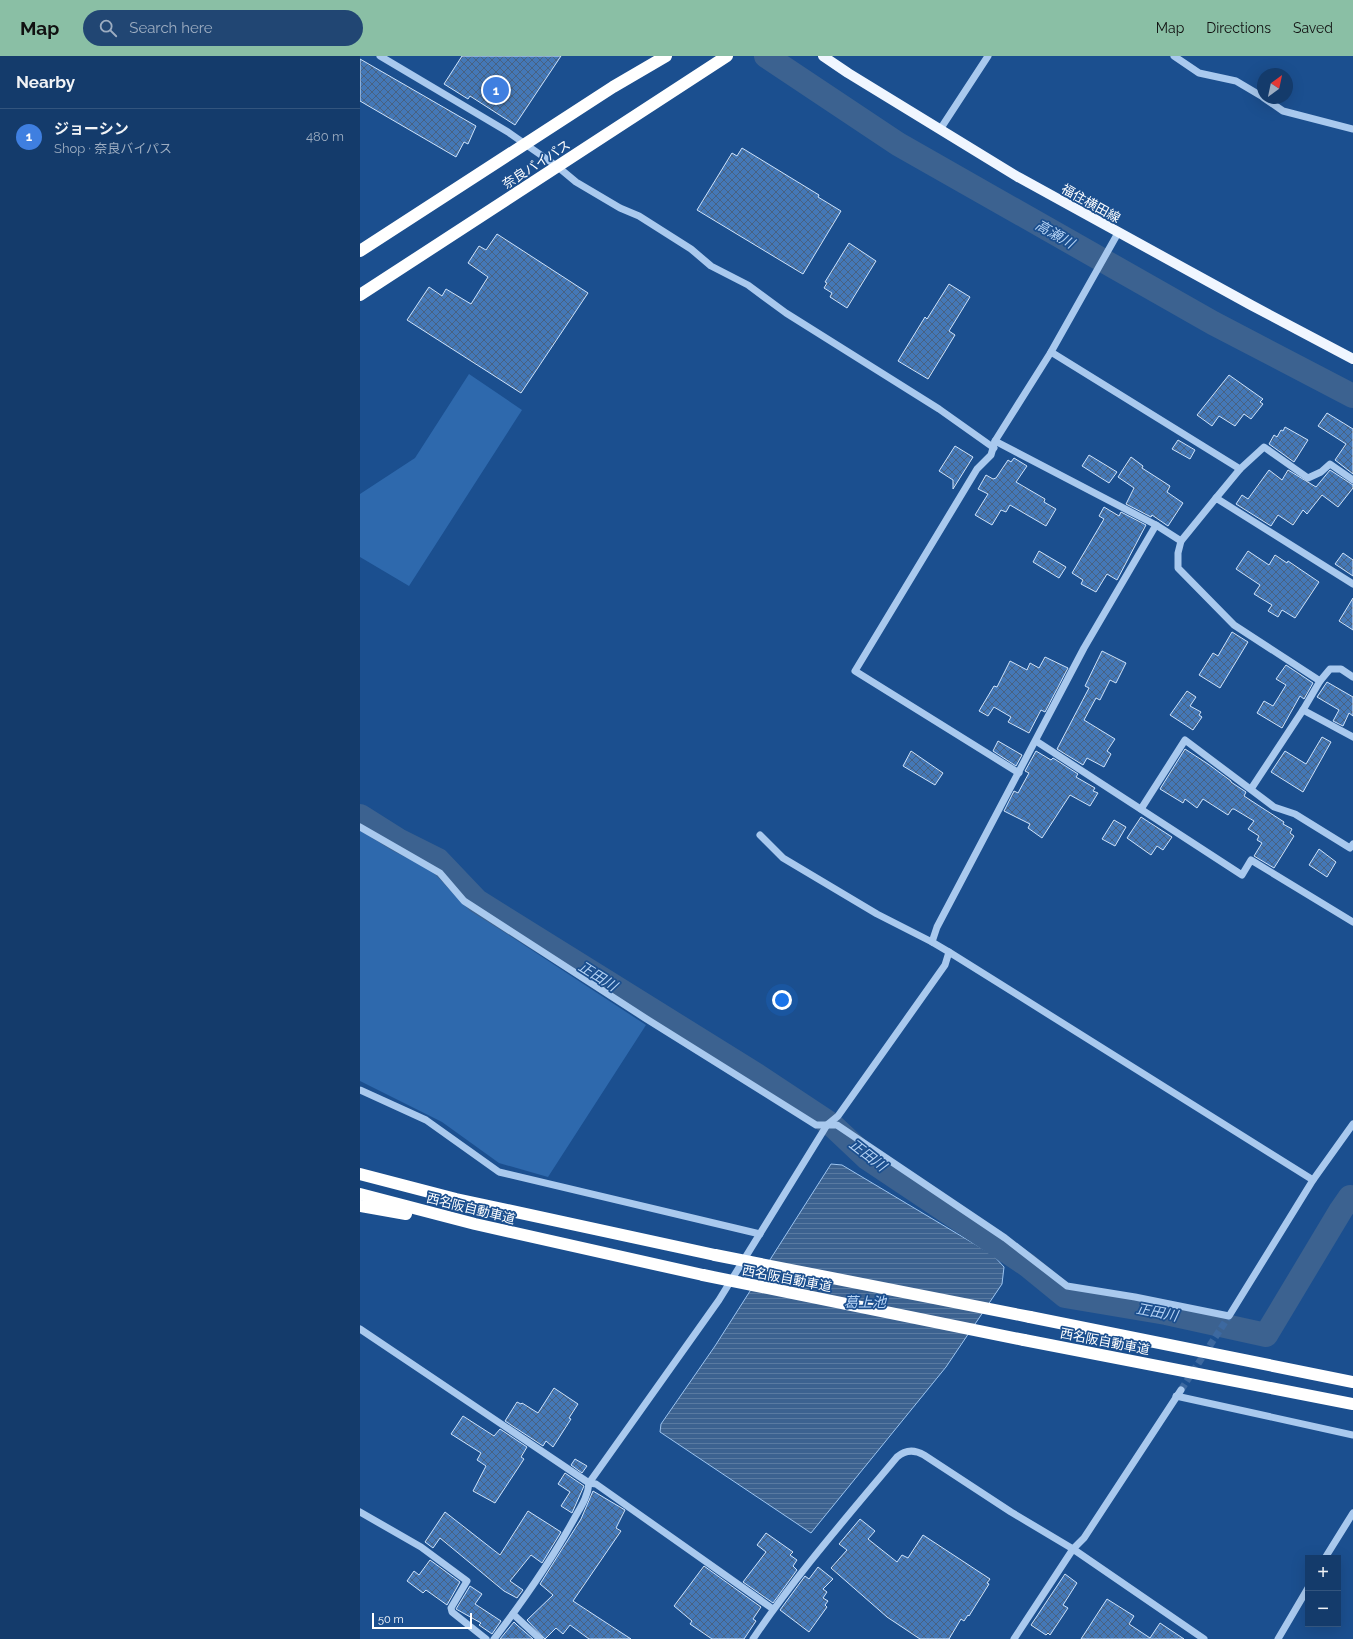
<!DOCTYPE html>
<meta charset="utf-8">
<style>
:root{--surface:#143b6b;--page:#214673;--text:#f1f3f6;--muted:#9dadc1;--line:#33557e;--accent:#8abfa5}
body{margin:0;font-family:Raleway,"Noto Sans JP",sans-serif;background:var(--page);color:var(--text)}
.controls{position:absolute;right:12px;bottom:12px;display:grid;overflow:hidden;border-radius:0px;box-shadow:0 4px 16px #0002}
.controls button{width:36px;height:36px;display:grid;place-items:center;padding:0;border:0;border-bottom:1px solid var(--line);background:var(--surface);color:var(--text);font:20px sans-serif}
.compass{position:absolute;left:897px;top:12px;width:36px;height:36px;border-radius:50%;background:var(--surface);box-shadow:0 4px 16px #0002;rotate:33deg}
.scale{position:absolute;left:12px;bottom:10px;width:100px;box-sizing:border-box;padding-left:4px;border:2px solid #fff;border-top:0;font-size:11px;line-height:14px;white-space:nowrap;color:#fff;-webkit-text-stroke:3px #1b4f8f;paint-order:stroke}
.you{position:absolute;left:422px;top:944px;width:14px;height:14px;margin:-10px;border:3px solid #fff;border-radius:50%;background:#1a73e8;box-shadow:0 0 0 6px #1a73e833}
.badge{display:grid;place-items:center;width:26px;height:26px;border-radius:50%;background:var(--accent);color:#fff;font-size:13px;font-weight:700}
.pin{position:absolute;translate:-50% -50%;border:2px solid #fff;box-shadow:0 1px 4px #0006}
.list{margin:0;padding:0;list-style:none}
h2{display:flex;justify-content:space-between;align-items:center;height:52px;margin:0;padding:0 16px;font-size:17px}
h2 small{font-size:13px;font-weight:400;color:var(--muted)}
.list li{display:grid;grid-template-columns:26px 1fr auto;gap:12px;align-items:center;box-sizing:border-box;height:56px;padding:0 16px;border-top:1px solid var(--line)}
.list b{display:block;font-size:15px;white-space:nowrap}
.list p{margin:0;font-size:13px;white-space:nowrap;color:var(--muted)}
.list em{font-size:13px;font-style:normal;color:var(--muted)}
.icon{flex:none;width:22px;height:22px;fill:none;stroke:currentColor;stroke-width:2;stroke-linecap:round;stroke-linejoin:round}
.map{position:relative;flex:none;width:993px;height:1583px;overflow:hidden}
header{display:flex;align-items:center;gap:24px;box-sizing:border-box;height:56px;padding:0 20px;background:var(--accent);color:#111}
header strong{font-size:19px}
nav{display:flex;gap:22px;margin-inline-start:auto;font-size:14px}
.search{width:280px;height:36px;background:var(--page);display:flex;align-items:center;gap:10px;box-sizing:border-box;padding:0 14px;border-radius:22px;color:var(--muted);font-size:15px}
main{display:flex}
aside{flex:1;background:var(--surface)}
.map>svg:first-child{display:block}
</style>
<header>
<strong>Map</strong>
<div class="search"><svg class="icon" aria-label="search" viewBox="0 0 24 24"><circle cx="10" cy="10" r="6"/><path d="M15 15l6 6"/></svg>Search here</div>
<nav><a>Map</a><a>Directions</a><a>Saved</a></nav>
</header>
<main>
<aside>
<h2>Nearby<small></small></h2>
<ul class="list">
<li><span class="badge" style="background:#3f7fe0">1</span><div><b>ジョーシン</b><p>Shop · 奈良バイパス</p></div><em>480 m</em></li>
</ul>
</aside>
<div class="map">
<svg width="993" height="1583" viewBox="0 0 993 1583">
<defs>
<pattern id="water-rules" width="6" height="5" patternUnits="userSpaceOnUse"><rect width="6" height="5" fill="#3c6290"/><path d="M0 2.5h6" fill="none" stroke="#597aa1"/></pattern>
<pattern id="building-cross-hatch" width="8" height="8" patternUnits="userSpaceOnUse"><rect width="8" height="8" fill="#4478b7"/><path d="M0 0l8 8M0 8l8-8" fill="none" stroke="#486282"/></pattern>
</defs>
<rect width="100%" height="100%" fill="#1b4f8f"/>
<!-- green -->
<g fill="#2e69ad">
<polygon points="109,318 162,354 49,530 0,501 0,438 55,402"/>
<polygon points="0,774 75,817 105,848 123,862 286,969 188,1121 139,1107 82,1066 0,1025"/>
</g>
<!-- water -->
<polygon fill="url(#water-rules)" stroke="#9cc4f0" points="471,1108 482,1109 633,1199 644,1211 642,1228 586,1311 451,1477 300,1376 301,1368 355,1290"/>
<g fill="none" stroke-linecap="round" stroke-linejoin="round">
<!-- river -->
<g stroke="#3c6290" stroke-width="24">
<polyline points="406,0 538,88 853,267 993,340"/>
<polyline points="0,760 38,784 78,804 117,845 398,1020 472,1069 507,1102 667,1209 705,1240 806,1257 906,1279 981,1154 990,1141 993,1143"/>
</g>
</g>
<!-- building -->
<g fill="url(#building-cross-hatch)" stroke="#cfe3fa">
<polygon points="102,0 201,0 155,69 110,40 108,43 84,28"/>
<polygon points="0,3 116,70 108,88 104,86 96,101 0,45"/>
<polygon points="382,92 459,139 458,141 481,155 443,218 337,154 372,97 377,100"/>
<polygon points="137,178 228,237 161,337 47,264 69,231 82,240 86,233 111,248 128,221 108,207 119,190 126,194"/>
<polygon points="489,187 516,205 487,252 470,241 472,237 464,232 467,227 465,226"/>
<polygon points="589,228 610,241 589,275 595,279 568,323 538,305 565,261 567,263"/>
<polygon points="869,319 903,343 900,346 903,348 891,363 884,358 875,370 859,360 852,370 837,359"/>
<polygon points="967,357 993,373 993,418 975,404 986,388 958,370"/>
<polygon points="925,371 948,384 934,406 909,388 914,379 917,381 921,374 923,375"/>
<polygon points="818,384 835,394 830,403 812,393"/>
<polygon points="595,390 613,401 593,433 593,424 579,415"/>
<polygon points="729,399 757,416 749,427 722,410"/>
<polygon points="771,401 783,410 782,412 810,430 807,436 823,447 808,470 792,459 791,461 766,448 774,432 758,421"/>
<polygon points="654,402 667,410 656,426 685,443 684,446 696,453 686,470 650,449 646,456 641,454 632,469 615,459 628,438 618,433 626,419 633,423 636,422 648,404 651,406"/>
<polygon points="909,414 922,424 928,414 956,431 970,414 993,429 993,432 978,451 962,439 947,458 943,454 933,469 918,459 911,470 876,448 882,439 888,443"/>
<polygon points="744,451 759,460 761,456 786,469 757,524 747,518 736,536 721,528 723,524 712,517 744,463 739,460"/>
<polygon points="679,495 706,511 699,522 673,506"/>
<polygon points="888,495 909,509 915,499 927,507 928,505 959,526 935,562 922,554 918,561 908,555 912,549 894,538 900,529 876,513"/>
<polygon points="983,497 993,504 993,520 975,508"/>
<polygon points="993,542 993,574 979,565"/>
<polygon points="872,576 888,586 860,632 839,619 853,597 858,600"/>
<polygon points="742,595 766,607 756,627 750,624 740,644 736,642 724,664 755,683 747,695 751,698 744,711 727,702 723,709 697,693 729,632 725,630"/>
<polygon points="685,601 708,612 685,656 681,654 669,677 648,666 651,661 634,651 628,660 619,655 634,630 637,631 650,605 667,614 670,607 679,612"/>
<polygon points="926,609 953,627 944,643 940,640 922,672 897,657 904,645 913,650 926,629 916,623"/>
<polygon points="967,626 993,641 993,660 989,657 983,670 973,665 979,654 957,641"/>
<polygon points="827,635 836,641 830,650 841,656 839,659 842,661 833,674 810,659"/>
<polygon points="962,681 971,686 943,736 911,716 925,695 946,708"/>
<polygon points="638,685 662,699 656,710 633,695"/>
<polygon points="825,693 848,708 871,725 871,726 886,736 884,740 924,766 923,768 932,773 930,777 934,780 914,812 894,800 902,787 897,784 899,780 888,773 894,765 874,753 872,753 868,759 843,743 837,752 825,743 823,747 800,733"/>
<polygon points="551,695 583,717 575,729 543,710"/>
<polygon points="676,695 691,704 693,702 718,718 716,721 735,732 733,735 738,737 730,750 710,739 682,782 668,772 670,768 644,755 654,735 658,737 669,717 665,715"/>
<polygon points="781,761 812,781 803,794 797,790 791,799 767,782"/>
<polygon points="754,764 766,771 755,790 742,783"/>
<polygon points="959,793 976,806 967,821 949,809"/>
<polygon points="194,1332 218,1348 209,1362 211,1363 193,1391 186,1385 183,1390 145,1365 157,1346 161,1348 162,1347 178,1357"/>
<polygon points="103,1360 134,1380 140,1373 167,1391 161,1401 164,1403 135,1447 113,1435 126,1410 117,1404 121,1397 91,1378"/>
<polygon points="215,1403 227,1410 222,1417 211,1409"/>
<polygon points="205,1417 224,1430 212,1457 201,1450 210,1436 198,1428"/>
<polygon points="233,1435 265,1454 256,1472 261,1475 213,1545 271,1583 229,1583 210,1569 203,1578 196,1572 185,1583 167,1564 193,1539 180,1528 221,1463"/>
<polygon points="168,1455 201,1476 182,1507 171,1499 150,1525 163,1534 157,1542 144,1535 80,1482 73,1492 65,1486 85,1456 140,1499"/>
<polygon points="500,1463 515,1475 508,1483 537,1506 542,1499 548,1502 563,1479 630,1523 627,1527 629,1528 609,1560 608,1559 604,1565 601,1563 589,1583 560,1583 527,1561 471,1512 487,1494 479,1488"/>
<polygon points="406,1477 433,1496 430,1499 437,1504 433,1510 437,1514 413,1547 383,1526 406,1496 397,1489"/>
<polygon points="70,1504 100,1526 87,1549 66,1534 63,1537 47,1525 54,1515 59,1519"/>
<polygon points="344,1510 401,1551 393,1563 396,1565 384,1583 352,1583 330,1568 332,1565 314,1550"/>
<polygon points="458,1511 473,1523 463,1533 467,1536 463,1542 468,1545 465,1549 467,1551 449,1576 420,1554 445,1520 449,1523"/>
<polygon points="705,1518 717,1527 703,1549 708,1552 690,1579 688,1577 686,1579 671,1569"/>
<polygon points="110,1530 122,1538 115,1548 141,1565 132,1578 119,1569 121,1567 96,1553"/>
<polygon points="747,1543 774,1560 769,1568 790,1582 800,1567 824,1583 721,1583"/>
<polygon points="154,1566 157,1569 173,1583 140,1583"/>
</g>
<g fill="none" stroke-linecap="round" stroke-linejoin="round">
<!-- minor-tunnel -->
<polyline stroke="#3d69a0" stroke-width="7" stroke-dasharray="7 3.5" stroke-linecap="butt" points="821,1334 869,1260"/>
<!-- minor -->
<g stroke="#a9c9ee" stroke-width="7">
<polyline points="20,0 148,76 198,111 216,126 260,152 279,160 331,193 351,210 388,229 426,257 579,353 634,392"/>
<polyline points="814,0 839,17 876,25 903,41"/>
<polyline points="904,42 923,55 993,73"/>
<polyline points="581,72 628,0"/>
<polyline points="691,296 880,413 904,391 948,422 961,416 970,408 993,424"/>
<polyline points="635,385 796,469 821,485"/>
<polyline points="856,442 880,413"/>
<polyline points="960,625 970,613 981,613 993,621"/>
<polyline points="943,654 993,681"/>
<polyline points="676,685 882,819 891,804 993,866"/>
<polyline points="659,717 495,615 617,413 631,399 635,385 691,296 758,177"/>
<polyline points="891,733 943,654 960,625 874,569 818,512 818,497 821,485 856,442 993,528"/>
<polyline points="781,753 825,684 914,751 935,758 990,792 993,788"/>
<polyline points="0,771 80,817 104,845 285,962 456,1069 477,1069 645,1182 707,1230 775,1241 869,1260 953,1124 993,1068"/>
<polyline points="400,779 423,802 517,858 572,886"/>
<polyline points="589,896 953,1124"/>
<polyline points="0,1034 66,1064 139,1116 400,1178"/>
<polyline points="0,1273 229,1427 236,1428 413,1553"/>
<polyline points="816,1340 993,1379"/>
<polyline points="0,1456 61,1491 107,1525 91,1552 92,1556 126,1583"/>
<polyline points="965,1502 993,1457"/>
<polyline points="153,1558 180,1583"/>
<path d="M 134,1583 C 163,1545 191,1505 214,1463 C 220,1452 228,1441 229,1427 L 359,1244 L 467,1069 L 478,1060 L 585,909 L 589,896 L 572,886 L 577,871 L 724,592 L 796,469"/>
<path d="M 393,1583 C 436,1519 487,1461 537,1401 C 545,1394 554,1393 564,1399 L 651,1456 L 713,1493 L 844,1583"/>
<polyline points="654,1583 713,1493 724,1482 821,1334"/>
<polyline points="918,1583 948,1532"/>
</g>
<!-- major -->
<polyline stroke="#f0f6ff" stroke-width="10" points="463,0 488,17 658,121 891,249 993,303"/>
<!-- highway -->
<g stroke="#fff" stroke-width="12">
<polyline points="0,195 253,31 306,0"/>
<polyline points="0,239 367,0"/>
<polyline points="0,1118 96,1143 355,1199"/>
<polyline points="0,1138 115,1168 343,1219"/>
<polyline points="0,1150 46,1158"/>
<polyline points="670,1261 993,1326"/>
<polyline points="664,1284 993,1348"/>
</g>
<!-- highway-bridge -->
<g stroke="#fff" stroke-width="12">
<polyline points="355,1199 670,1261"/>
<polyline points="343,1219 664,1284"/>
</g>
</g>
<g text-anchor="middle" stroke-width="3.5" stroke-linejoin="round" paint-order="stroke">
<!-- street labels -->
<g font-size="13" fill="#fff" stroke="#1b4f8f">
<text transform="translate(176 108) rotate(-33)" y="5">奈良バイパス</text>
<text transform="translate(731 147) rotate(29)" y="5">福住横田線</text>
<text transform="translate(111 1152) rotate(14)" y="5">西名阪自動車道</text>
<text transform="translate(427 1222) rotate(11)" y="5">西名阪自動車道</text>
<text transform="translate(745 1285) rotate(11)" y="5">西名阪自動車道</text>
</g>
<!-- water labels -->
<g font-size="14" font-style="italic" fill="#b5d3f5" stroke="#1b4f8f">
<text transform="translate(695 178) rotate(30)" y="5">高瀬川</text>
<text transform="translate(238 920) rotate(32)" y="5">正田川</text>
<text transform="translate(508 1099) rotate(38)" y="5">正田川</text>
<text x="505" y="1251">葛上池</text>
<text transform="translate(797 1256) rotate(11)" y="5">正田川</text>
</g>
</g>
</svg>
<div class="controls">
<button>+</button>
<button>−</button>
</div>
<svg class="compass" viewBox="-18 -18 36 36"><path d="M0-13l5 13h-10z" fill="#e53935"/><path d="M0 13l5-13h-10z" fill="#9dadc1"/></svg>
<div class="scale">50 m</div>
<div class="you"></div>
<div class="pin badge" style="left:136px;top:34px;background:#3f7fe0">1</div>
</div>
</main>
